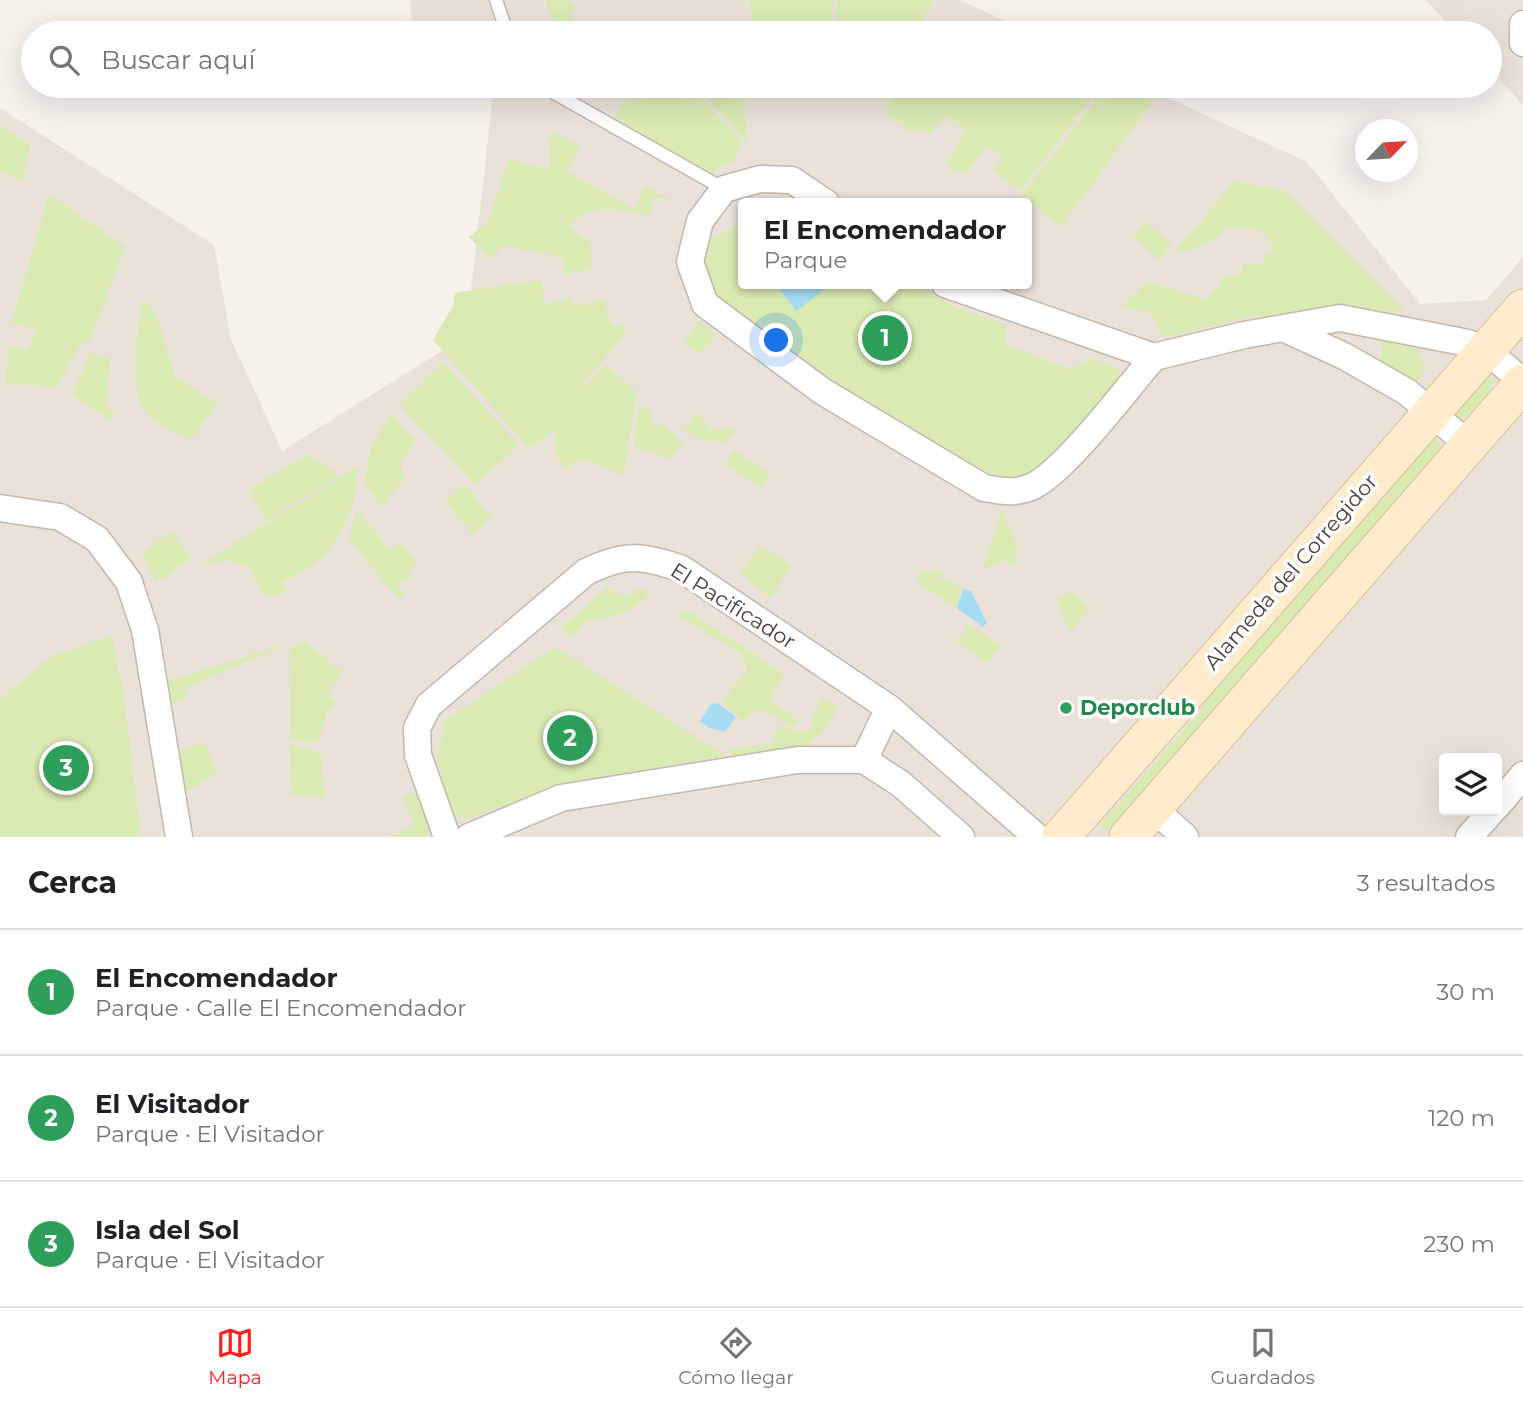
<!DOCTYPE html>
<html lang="es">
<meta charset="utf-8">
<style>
:root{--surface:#fff;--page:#f2f2f2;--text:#202124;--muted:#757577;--line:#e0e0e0;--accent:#ff1e19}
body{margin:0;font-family:Montserrat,sans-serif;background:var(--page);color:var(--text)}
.controls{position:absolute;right:21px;bottom:21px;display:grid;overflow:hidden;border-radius:7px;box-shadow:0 7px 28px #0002}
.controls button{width:63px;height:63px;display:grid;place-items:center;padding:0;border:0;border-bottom:2px solid var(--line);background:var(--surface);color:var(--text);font:35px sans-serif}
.compass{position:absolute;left:1355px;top:119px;width:63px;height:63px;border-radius:50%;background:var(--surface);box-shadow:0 7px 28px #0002;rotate:65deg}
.you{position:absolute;left:777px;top:341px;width:24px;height:24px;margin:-18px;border:5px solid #fff;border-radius:50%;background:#1a73e8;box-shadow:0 0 0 10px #1a73e833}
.badge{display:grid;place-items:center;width:46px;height:46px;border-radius:50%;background:var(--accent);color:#fff;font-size:23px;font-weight:700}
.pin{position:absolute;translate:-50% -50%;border:4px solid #fff;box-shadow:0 2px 7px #0006}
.popup{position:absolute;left:738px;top:198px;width:294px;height:91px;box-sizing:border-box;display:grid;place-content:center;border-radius:7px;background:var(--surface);filter:drop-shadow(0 2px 5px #0005);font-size:23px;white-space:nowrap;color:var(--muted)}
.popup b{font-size:26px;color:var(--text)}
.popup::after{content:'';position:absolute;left:50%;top:100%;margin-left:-14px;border:14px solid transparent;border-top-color:var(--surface)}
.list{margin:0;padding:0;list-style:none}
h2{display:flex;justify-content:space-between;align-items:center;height:91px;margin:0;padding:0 28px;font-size:30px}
h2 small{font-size:23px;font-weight:400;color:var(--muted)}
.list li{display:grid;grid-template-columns:46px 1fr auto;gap:21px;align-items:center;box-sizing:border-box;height:126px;padding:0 28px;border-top:2px solid var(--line)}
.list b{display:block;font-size:26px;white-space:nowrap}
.list p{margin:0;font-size:23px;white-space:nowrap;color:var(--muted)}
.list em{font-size:23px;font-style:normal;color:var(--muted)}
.icon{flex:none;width:38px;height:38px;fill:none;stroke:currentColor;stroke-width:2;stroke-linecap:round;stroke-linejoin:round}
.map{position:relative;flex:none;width:1523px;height:837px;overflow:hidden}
.search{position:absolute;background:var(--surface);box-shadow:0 7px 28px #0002;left:21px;right:21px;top:21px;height:77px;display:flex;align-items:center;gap:18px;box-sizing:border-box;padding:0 24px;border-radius:38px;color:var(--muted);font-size:26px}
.sheet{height:469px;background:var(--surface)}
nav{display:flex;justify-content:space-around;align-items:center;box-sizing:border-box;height:98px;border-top:2px solid var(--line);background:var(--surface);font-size:19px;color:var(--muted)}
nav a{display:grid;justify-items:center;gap:4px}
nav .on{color:var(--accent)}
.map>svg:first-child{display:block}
</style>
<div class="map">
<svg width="1523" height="837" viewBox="0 0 1523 837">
<rect width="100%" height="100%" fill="#f6f1eb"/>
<!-- residential -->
<g fill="#eae2d9" fill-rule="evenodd">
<polygon points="410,0 960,0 1031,33 413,33"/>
<polygon points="1426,0 1523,0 1523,105 1490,69 1490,33 1457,33"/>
<path d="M 494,86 L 1143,86 L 1307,162 L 1420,304 L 1486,300 L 1523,257 L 1523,837 L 0,837 L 0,108 L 214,245 L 231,339 L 282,451 L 440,352 L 470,299 ZM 743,203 L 1027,203 L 1027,284 L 743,284 ZM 1444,758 L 1497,758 L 1497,811 L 1444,811 Z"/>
</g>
<!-- green -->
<g fill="#d9eab3">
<polygon points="546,0 570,0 576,9 570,14 578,26 561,33 546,6"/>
<polygon points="749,0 834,0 828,33 729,33 753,25"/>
<polygon points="837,0 933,0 917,33 833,33"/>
<path d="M 676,86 C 696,87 729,127 743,142 L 734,161 L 707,174 L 611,122 L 627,99 L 648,90 L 657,94 Z"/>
<polygon points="713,86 742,86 747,142 699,89"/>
<polygon points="827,86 892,86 885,101 874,94 826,94"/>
<polygon points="897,86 1090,86 1098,90 1021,190 992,171 1004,158 987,147 964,175 946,165 966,129 945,116 930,134 918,129 913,132 886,114"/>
<polygon points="1107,86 1163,88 1061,226 1021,196"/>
<polygon points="0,126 31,145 23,180 0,171"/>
<path d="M 551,130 L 580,147 L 567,171 L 633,209 L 646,186 L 672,201 L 654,198 L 650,215 C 618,210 592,200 569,226 L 591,243 L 591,268 L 565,275 L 563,258 L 503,245 L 491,259 L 469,237 L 489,220 L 509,160 L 550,169 Z"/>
<path d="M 1235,181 L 1285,191 L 1405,311 L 1385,312 L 1380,323 L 1361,318 L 1253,316 L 1163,338 L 1150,312 L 1121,307 L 1148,282 L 1205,299 L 1219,287 L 1223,278 L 1241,273 L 1242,264 L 1264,264 L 1265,254 L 1272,253 L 1271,242 L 1258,229 L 1227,227 C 1215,243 1194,250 1174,253 Z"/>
<polygon points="49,194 125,247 89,344 81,343 58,386 5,384 9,346 28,350 36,331 12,322"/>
<polygon points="743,222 743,284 912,284 960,309 1006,325 1006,345 1071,370 1091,358 1119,369 1121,386 1049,464 1021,481 989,480 717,306 700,270 709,240"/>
<polygon points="1146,222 1171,244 1159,260 1133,236"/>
<polygon points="541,280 545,304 569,298 574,306 604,300 612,325 623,324 626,334 582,384 586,386 606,365 637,392 624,475 582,459 565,468 555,453 556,430 529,448 433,340 453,306 455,293"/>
<path d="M 142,300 L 155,311 L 175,376 L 217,404 L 190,440 C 173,431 149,423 141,405 C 131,382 138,324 142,300 Z"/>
<polygon points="699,320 715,335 700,353 684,343"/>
<polygon points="1378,335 1418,350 1426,369 1417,381 1408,387 1376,367 1383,346"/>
<polygon points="91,352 111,360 106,405 114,412 111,421 72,395"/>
<polygon points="443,362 519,445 475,485 399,405"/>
<path d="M 1485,372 L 1494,380 C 1491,393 1473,414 1461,419 L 1454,417 L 1452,410 Z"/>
<polygon points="638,404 653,412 650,417 654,426 665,425 683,444 671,458 658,456 658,452 634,449"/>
<polygon points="391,414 415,442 400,461 404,479 383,507 364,485 370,449"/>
<polygon points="695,414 705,420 710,430 718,428 720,431 728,427 735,431 725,443 714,439 706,442 685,429"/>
<polygon points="1430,439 1437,439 1444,451 1110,834 1100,825 1200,712 1210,685"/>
<polygon points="733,450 770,474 763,488 725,465"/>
<polygon points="308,454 339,475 266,521 249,489"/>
<path d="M 357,466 C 360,498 342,543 315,563 C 306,571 293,576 282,582 L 287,592 L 263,596 L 249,567 L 230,560 L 202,564 Z"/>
<polygon points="464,484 491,516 473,534 445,502"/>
<polygon points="356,509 389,549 401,543 417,563 409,573 411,578 396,585 405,595 398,599 349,540"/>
<polygon points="1002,509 1017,547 1016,565 1005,560 983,569"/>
<polygon points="172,531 191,558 156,583 142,554"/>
<polygon points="760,546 792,565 771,598 740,574"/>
<polygon points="943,570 941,579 961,586 957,608 917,583 922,571"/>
<path d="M 607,587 L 613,593 L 631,595 L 639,588 L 649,593 C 632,614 612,617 587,621 L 574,636 L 560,629 Z"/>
<polygon points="1073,592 1090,608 1070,632 1056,597"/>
<polygon points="687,610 784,674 769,700 799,722 791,726 759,708 743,721 722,702 747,669 740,653 678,616"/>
<polygon points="969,624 1001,646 988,663 957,642"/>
<polygon points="112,635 124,696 141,837 0,837 0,699 52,656"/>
<polygon points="305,641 342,673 328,695 337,702 327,713 318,743 290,739 289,650"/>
<polygon points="290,643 188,687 182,702 167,704 167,681"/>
<polygon points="555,647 726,756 570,783 469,818 451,815 437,758 446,720"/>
<path d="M 822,697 L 838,707 C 816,757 779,755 731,762 L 730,749 L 776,743 L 773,738 L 779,726 L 807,733 L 814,725 L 812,720 Z"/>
<polygon points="205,743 217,773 183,794 181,750"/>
<polygon points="289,743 321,753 324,798 291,795"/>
<polygon points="417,793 429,825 427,837 392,837 414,825 403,796"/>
</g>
<!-- water -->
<g fill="#a7ddf3">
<polygon points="776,284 832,284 796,311"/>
<polygon points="963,589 971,591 987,623 983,627 957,608"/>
<polygon points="718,703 736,717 725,732 709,728 700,721 711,704"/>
</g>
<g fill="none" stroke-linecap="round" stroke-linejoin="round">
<!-- lane casing -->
<g stroke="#c2b8ad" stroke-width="15">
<g id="lane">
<polyline points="496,0 507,33"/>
<polyline points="542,86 724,189"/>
</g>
</g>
<!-- street casing -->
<g stroke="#c2b8ad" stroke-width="29">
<g id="street">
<polyline points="1523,24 1523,43"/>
<path d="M 826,203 L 792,180 L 760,179 L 724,189 L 700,221 L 690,262 L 705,304 L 822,391 L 984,488 C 1001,491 1014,494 1031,487 C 1063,474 1128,387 1154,357"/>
<polyline points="945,284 1154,357 1244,335 1340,318 1468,343 1486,350 1523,382"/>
<polyline points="1285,329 1344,356 1407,392 1469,445"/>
<polyline points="0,508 60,517 97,539 129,582 145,630 179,837"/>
<polyline points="864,760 889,708"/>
<polyline points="1497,806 1523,775"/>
<polyline points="1153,808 1185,837"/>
<path d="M 447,837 L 418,755 L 417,728 L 429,705 L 586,572 C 624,553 642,555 682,569 L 889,708 L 1037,837"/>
<polyline points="469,837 561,798 797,760 864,760 901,784 961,837"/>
<polyline points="1469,837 1492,811"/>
</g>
</g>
<!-- secondary casing -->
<g stroke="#d7bf9a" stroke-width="39">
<g id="secondary">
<polyline points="1061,837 1523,308"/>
<polyline points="1128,837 1523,383"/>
</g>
</g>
<!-- lane -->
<use href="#lane" stroke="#fff" stroke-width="12"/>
<!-- street -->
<use href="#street" stroke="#fff" stroke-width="26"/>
<!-- secondary -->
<use href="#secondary" stroke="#ffeccc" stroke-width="37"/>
</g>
<!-- markers -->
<circle fill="#2e9e5b" stroke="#fff" stroke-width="2.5" cx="1066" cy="708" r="7"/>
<g text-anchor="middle" stroke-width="7" stroke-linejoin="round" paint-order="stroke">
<!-- street labels -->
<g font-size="21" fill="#4a4138" stroke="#fff">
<text transform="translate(1291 572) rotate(-49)" y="7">Alameda del Corregidor</text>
<text transform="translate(733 606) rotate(32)" y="7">El Pacificador</text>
</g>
<!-- leisure labels -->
<g font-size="21" font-weight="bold" fill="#27864d" stroke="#fff" text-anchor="start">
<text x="1080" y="715">Deporclub</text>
</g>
</g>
</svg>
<div class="controls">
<button><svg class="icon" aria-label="layers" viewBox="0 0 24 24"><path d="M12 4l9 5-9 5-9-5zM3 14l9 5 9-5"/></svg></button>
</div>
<svg class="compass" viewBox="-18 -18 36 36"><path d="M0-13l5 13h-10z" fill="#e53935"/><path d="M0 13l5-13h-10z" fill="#757577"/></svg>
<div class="you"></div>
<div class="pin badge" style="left:885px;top:338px;background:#2e9e5b">1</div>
<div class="popup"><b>El Encomendador</b>Parque</div>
<div class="pin badge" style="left:570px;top:738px;background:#2e9e5b">2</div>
<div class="pin badge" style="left:66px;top:768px;background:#2e9e5b">3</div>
<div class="search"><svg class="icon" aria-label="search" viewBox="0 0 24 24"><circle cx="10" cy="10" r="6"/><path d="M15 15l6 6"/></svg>Buscar aquí</div>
</div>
<section class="sheet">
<h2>Cerca<small>3 resultados</small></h2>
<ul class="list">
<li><span class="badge" style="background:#2e9e5b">1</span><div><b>El Encomendador</b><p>Parque · Calle El Encomendador</p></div><em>30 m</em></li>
<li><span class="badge" style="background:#2e9e5b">2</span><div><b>El Visitador</b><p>Parque · El Visitador</p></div><em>120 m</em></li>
<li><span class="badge" style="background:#2e9e5b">3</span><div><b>Isla del Sol</b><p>Parque · El Visitador</p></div><em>230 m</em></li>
</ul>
</section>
<nav>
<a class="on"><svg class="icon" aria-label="map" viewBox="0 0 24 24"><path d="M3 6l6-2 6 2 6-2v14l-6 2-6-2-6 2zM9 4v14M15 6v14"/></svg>Mapa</a>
<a><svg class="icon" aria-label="directions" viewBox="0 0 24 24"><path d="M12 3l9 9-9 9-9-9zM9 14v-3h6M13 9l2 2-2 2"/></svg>Cómo llegar</a>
<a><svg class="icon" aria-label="saved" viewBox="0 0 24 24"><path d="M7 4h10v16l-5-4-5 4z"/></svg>Guardados</a>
</nav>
